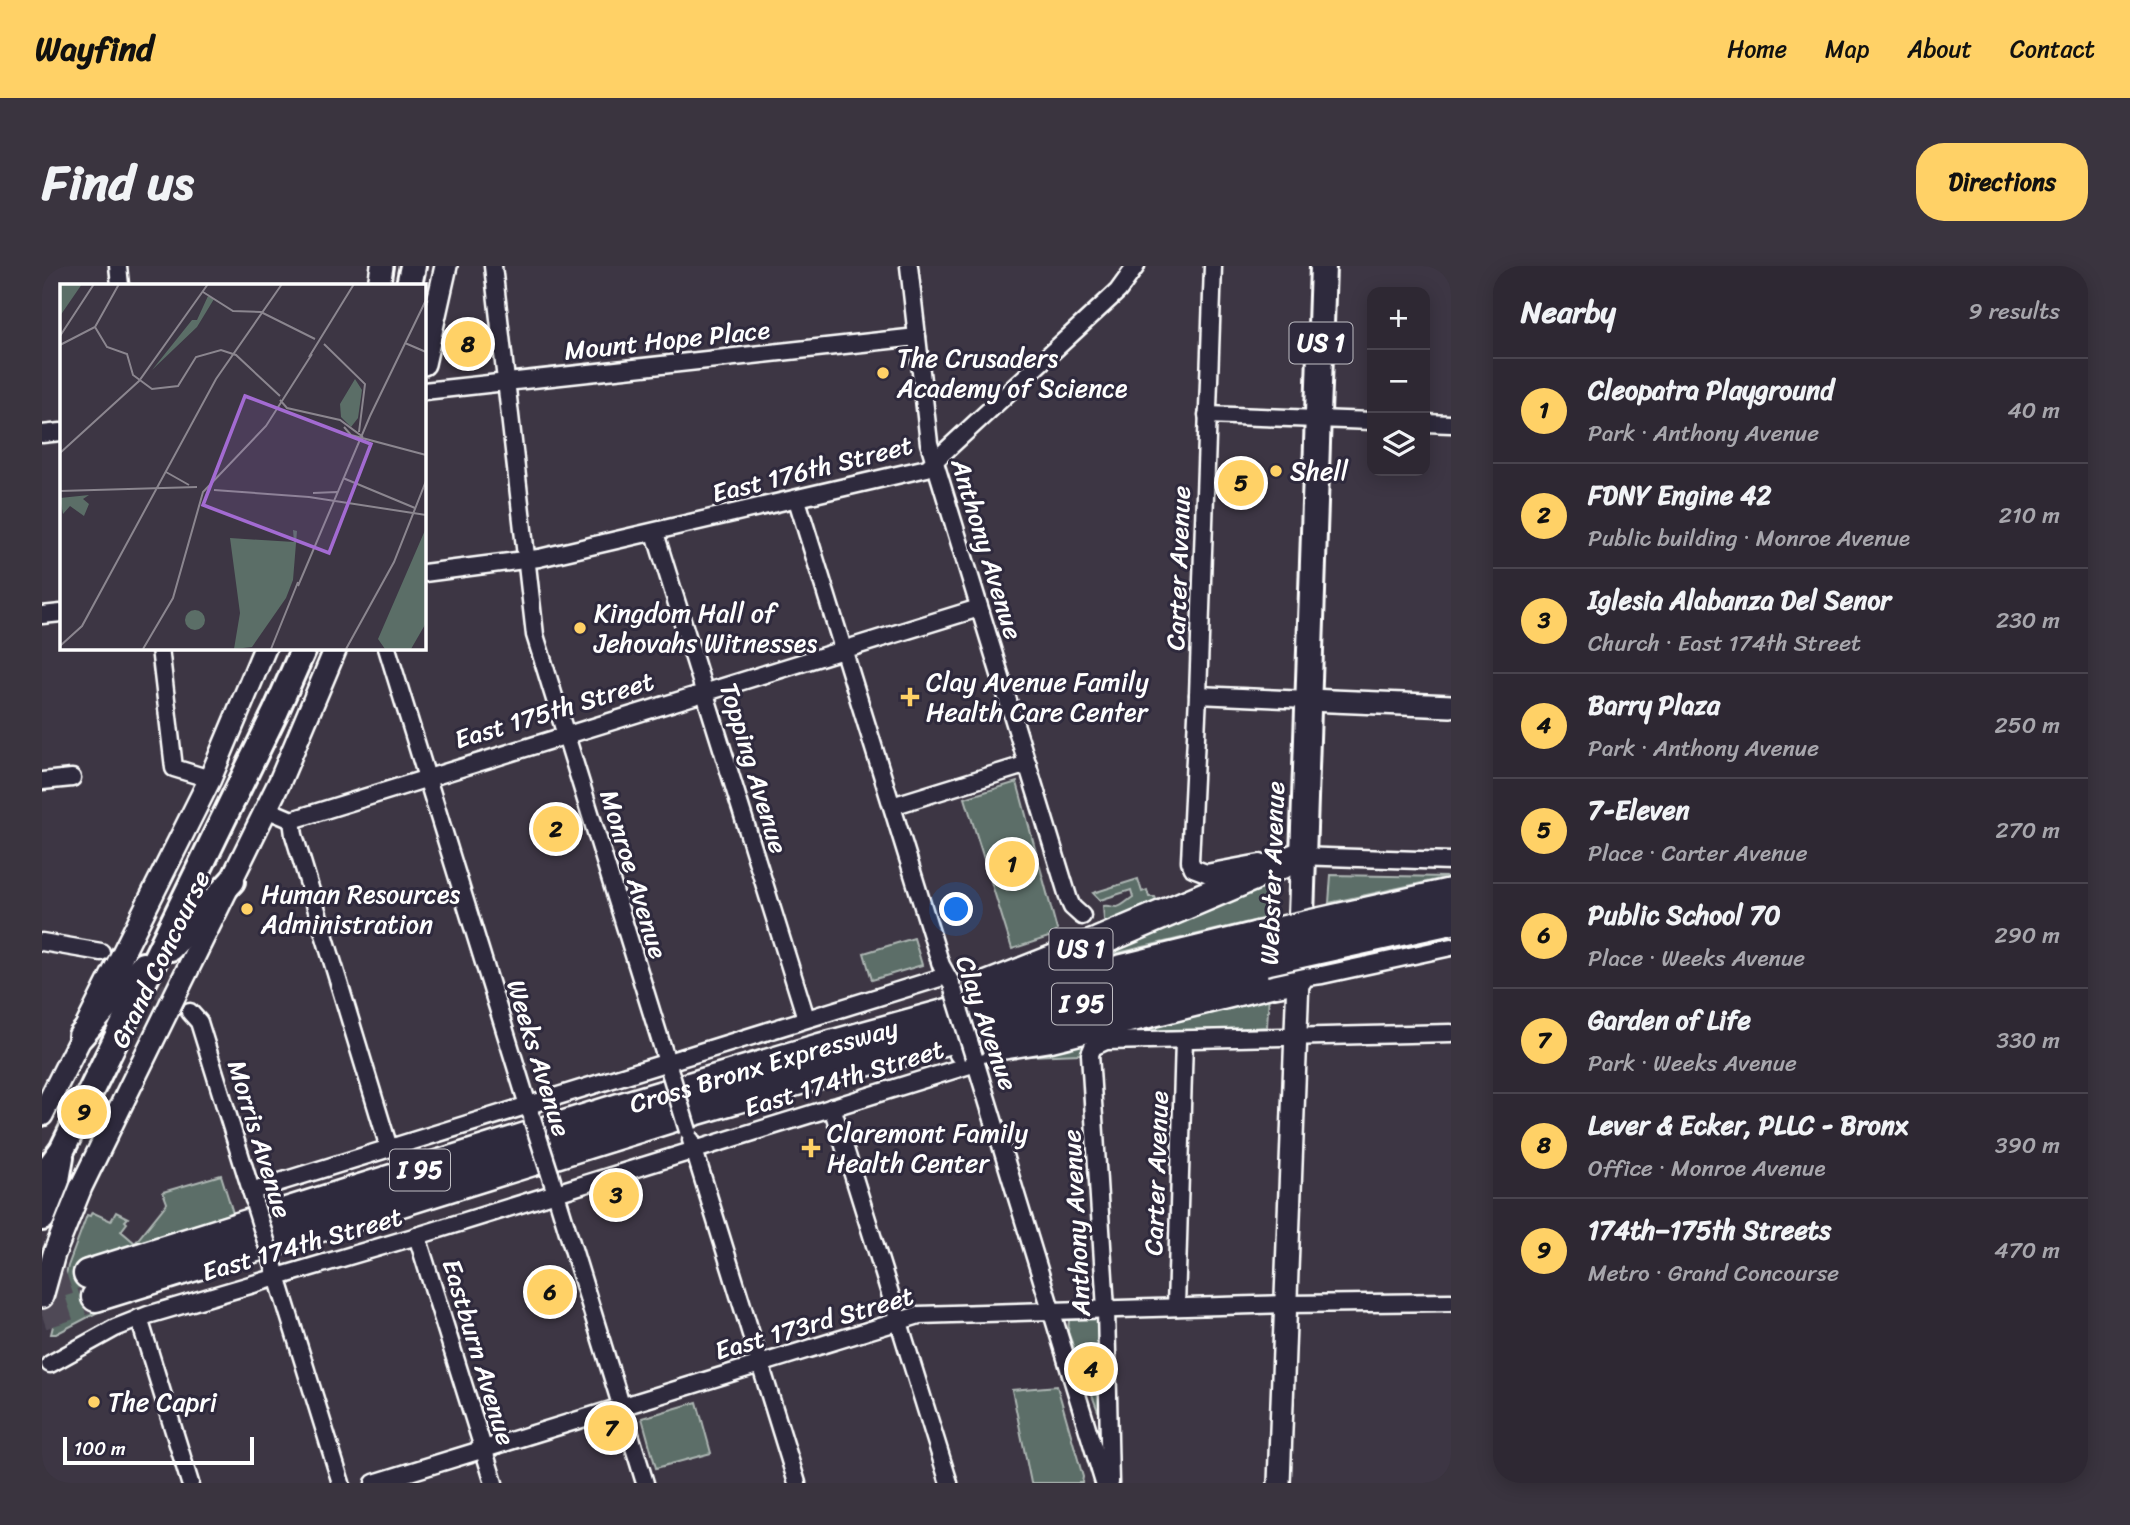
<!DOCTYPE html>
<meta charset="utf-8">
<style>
:root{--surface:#2e2833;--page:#3a343f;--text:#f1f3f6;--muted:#a7a6ac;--line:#49444e;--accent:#ffd166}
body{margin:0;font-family:Sriracha,sans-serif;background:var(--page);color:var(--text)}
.controls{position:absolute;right:21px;top:21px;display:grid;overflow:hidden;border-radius:14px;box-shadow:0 4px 18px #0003}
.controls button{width:63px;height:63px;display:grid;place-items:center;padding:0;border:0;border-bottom:2px solid var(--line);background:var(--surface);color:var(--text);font:35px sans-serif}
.scale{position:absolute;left:21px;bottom:18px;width:191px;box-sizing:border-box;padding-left:7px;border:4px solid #fff;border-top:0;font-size:19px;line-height:24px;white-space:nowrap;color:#fff;-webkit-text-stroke:5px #2f2a3d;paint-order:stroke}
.you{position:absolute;left:915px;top:644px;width:24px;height:24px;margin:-18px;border:5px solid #fff;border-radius:50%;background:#1a73e8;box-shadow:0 0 0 10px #1a73e833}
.badge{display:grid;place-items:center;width:46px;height:46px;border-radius:50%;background:var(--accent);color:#111;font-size:23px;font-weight:700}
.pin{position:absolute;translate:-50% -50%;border:4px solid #fff;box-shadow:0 2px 7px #0006}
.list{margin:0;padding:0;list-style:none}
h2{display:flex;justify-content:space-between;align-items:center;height:91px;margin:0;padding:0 28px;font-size:30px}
h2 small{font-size:23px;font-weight:400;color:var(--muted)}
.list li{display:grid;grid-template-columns:46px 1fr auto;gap:21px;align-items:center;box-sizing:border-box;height:105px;padding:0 28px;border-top:2px solid var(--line)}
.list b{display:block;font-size:26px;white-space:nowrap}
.list p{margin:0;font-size:23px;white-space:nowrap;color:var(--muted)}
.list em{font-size:23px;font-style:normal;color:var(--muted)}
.icon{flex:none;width:38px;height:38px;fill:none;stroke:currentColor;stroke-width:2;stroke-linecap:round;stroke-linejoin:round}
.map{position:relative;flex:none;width:1409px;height:1217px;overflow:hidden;border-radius:28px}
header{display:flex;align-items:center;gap:42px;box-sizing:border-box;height:98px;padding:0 35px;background:var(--accent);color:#111}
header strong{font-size:33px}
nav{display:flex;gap:38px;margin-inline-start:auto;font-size:24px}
.intro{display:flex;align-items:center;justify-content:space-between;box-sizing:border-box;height:168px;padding:0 42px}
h1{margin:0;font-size:49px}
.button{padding:18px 32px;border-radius:28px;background:var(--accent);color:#111;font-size:24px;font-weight:700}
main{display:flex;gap:42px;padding:0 42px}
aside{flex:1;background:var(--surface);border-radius:28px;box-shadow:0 4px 18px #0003}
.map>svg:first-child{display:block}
</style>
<header>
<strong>Wayfind</strong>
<nav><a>Home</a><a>Map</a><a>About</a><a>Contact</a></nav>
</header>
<div class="intro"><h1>Find us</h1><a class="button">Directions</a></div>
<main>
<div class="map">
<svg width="1409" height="1217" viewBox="0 0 1409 1217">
<rect width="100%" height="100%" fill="#3d3644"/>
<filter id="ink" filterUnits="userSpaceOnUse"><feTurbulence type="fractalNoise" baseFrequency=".0143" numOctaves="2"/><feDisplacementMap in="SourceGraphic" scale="14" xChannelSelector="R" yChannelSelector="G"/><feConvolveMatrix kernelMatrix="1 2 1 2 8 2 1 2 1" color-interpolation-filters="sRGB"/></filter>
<g filter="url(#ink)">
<!-- green -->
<g fill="#5b6e67" stroke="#adb6b3" stroke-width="2">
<polygon points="975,516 1015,664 1013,669 970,683 923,532"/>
<polygon points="1289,609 1407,611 1287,637"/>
<polygon points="1230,610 1228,651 1063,690 1061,682"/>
<path d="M 1096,613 L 1100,626 L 1105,624 L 1107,631 L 1113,631 L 1116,637 L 1063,667 L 1061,640 C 1067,639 1070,641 1075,641 C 1081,640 1086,634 1091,631 L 1089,624 L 1058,634 L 1051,627 Z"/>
<polygon points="872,672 880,699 830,714 822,687"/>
<polygon points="1227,727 1225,761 1089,768 1044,778 1039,788 956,791"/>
<polygon points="179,909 191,947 42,994 58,1045 14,1068 9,1068 26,1000 45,949 48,950 50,946 69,955 74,946 86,952 83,955 85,957 79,965 93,977 125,937 121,926"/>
<polygon points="1052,1052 1056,1054 1058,1061 1059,1144 1056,1145 1026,1066 1027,1054"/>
<polygon points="1015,1120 1041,1211 1040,1217 989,1217 970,1124"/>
<polygon points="655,1136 669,1187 614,1202 600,1152"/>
</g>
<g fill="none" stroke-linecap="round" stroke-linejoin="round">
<!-- street-tunnel -->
<polyline stroke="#504a57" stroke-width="16" stroke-dasharray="16 8" stroke-linecap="butt" points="97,710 148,746"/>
<!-- highway-tunnel -->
<g stroke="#504a57" stroke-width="28" stroke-dasharray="28 14" stroke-linecap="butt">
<polyline points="0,1023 46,1008"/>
<polyline points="0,1049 54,1031"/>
</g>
<!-- street casing -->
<g stroke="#fff" stroke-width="21">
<g id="street">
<polyline points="76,0 78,19"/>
<polyline points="451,0 493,369 629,809"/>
<polyline points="867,0 887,177 1027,634 1030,641 1040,650"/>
<polyline points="1171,0 1156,429 1148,595 1151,602 1164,607 1218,597"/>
<polyline points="382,125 875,71"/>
<polyline points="1165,149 1330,155"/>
<polyline points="1383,157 1409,158"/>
<polyline points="0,168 19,166"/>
<polyline points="755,234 899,699 909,717"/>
<polyline points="613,267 764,752"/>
<polyline points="382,307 497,292 885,202 1076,25 1094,0"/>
<polyline points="0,349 19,347"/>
<polyline points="118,382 132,502 168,513"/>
<polyline points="345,382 488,846"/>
<polyline points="1156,429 1266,434"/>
<polyline points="0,515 30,512"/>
<polyline points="850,540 986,498"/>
<polyline points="224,543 250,554 937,342"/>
<polyline points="250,554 252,569 347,882"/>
<polyline points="1254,590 1409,595"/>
<polyline points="0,676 59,686"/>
<polyline points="1256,712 1280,709 1409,681"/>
<polyline points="148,746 157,756 212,934"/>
<polyline points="932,791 1062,1217"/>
<polyline points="790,841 907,1217"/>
<polyline points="649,874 755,1217"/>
<polyline points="508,908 603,1217"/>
<polyline points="209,925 904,710"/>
<polyline points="375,970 452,1217"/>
<polyline points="229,991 299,1217"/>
<polyline points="1134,1041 1142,774"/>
<polyline points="97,1052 148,1217"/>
<polyline points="8,1098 73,1062 106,1049 375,970 934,797"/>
<polyline points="332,1217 877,1049 1245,1038 1409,1036"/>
<polyline points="1068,1217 1064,1043 1048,788 1051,781 1064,775 1409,767"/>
</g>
</g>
<!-- secondary casing -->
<g stroke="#fff" stroke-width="26">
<g id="secondary">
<polyline points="337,19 340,0"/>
<polyline points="382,98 404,0"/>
<polyline points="1266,434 1409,440"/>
<polyline points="0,849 168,513 223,382"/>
<polyline points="0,1031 12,988 39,921 238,515 294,382"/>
<polyline points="1237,1217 1256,712"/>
</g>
</g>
<!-- primary casing -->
<g stroke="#fff" stroke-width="30">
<g id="primary">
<polyline points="367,19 371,0"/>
<polyline points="1258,680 1281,0"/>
<polyline points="128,682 190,615"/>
<polyline points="39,770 101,699"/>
<polyline points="0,911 20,884 234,445 262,382"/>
<polyline points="0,952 15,914 19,891"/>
</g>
</g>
<!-- highway casing -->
<g stroke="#fff" stroke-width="33">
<g id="highway">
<polyline points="937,723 1056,676 1261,589"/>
<polyline points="921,785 1009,771 1229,717 1256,712"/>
<path id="s1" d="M 46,1008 L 577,842 L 778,782 L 957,733 L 1216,670"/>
<polyline points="54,1031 642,848 775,809 1001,748 1222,695"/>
</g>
</g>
<!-- street -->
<use href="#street" stroke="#2f2a3d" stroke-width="16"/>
<!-- secondary -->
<use href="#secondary" stroke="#2f2a3d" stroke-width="21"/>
<!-- primary -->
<use href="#primary" stroke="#2f2a3d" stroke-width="24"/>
<!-- highway -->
<use href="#highway" stroke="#2f2a3d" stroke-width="28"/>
<!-- street-bridge casing -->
<g stroke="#fff" stroke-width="21" stroke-linecap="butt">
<g id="street-bridge">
<polyline points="911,723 932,791"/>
<polyline points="629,809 646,865"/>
<polyline points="490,852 508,908"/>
<polyline points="213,940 229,991"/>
</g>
</g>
<!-- highway-bridge casing -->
<g stroke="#fff" stroke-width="33" stroke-linecap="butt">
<g id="highway-bridge">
<polyline points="1216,670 1409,627"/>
<polyline points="1222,695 1409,654"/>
</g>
</g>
<!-- street-bridge -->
<use href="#street-bridge" stroke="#2f2a3d" stroke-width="16"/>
<!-- highway-bridge -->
<use href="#highway-bridge" stroke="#2f2a3d" stroke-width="28"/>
</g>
</g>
<!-- markers -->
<g fill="#ffd166" stroke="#2f2a3d" stroke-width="2.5">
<circle cx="841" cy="107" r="7"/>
<circle cx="1234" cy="205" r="7"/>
<circle cx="538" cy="362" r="7"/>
<path d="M864.5 420.5h7v7h7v7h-7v7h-7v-7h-7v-7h7z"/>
<circle cx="205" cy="643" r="7"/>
<path d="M765.5 871.5h7v7h7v7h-7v7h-7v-7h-7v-7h7z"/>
<circle cx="52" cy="1136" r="7"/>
</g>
<g text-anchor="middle" stroke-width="6" stroke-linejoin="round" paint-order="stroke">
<!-- shield labels -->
<g fill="#2f2a3d" stroke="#c1bfc5" stroke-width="2">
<rect x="1247.5" y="56.5" width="63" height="41" rx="5"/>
<rect x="1007.5" y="662.5" width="63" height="41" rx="5"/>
<rect x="1010" y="717.5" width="60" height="41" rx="5"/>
<rect x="348" y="883.5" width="60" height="41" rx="5"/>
</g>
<g font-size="24" font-weight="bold" fill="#fff">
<text x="1279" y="85">US 1</text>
<text x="1039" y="691">US 1</text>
<text x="1040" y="746">I 95</text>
<text x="378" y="912">I 95</text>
</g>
<!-- street labels -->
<g font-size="26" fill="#fff" stroke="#2f2a3d">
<text transform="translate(625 74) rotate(-6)" y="9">Mount Hope Place</text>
<text transform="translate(770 203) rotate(-14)" y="9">East 176th Street</text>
<text transform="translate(945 283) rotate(73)" y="9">Anthony Avenue</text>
<text transform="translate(1136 302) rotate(-88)" y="9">Carter Avenue</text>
<text transform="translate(512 444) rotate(-17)" y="9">East 175th Street</text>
<text transform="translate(712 502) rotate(73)" y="9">Topping Avenue</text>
<text transform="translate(1230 607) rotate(-88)" y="9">Webster Avenue</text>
<text transform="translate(592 608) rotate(73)" y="9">Monroe Avenue</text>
<text transform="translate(118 693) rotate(-64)" y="9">Grand Concourse</text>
<text transform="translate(945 757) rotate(71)" y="9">Clay Avenue</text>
<text transform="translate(497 792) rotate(73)" y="9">Weeks Avenue</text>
<text dy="9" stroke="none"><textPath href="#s1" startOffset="707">Cross Bronx Expressway</textPath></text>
<text transform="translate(802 812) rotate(-17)" y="9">East 174th Street</text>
<text transform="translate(218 873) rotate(73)" y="9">Morris Avenue</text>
<text transform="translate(1114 907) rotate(-88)" y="9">Carter Avenue</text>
<text transform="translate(1034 957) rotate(-93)" y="9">Anthony Avenue</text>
<text transform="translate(260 978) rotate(-16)" y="9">East 174th Street</text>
<text transform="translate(772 1057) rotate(-16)" y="9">East 173rd Street</text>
<text transform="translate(437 1086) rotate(73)" y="9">Eastburn Avenue</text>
</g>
<!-- poi labels -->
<g font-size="26" fill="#fff" stroke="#2f2a3d" text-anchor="start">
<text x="855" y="101">The Crusaders<tspan x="855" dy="30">Academy of Science</tspan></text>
<text x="1248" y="214">Shell</text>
<text x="552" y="356">Kingdom Hall of<tspan x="552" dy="30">Jehovahs Witnesses</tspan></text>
<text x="884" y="425">Clay Avenue Family<tspan x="884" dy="30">Health Care Center</tspan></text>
<text x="219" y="637">Human Resources<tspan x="219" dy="30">Administration</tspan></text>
<text x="785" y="876">Claremont Family<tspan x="785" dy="30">Health Center</tspan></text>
<text x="66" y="1145">The Capri</text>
</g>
</g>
<!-- overview -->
<g transform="translate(18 18)">
<rect width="366" height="366" fill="#3d3644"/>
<path d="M 0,0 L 22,0 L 0,32 ZM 148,12 L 154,15 L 137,43 L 92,86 L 132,36 L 137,36 ZM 295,95 L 302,106 L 298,134 L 291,143 L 281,133 L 280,120 ZM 29,211 L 23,215 L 29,220 L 24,232 L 10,222 L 3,230 L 0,214 ZM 366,244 L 366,339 L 351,365 L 325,365 L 318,355 ZM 233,246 L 237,247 L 233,296 L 226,314 L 192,363 L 174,365 L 180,329 L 170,254 L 234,258 ZM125 336a10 10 0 1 1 20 0a10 10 0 1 1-20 0Z" fill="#5b6e67"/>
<path fill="none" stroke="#8b868f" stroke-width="2" d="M 143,8 L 173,27 L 201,28 L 255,55M 35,43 L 47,63 L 67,70 L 73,91 L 92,105 L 118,102 L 136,73 L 161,66 L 176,71 L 220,112M 0,52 L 34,0M 345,59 L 366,68M 264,60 L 305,100 L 299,148M 0,61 L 35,43 L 59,0M 249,73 L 294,0M 220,116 L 227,124 L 280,136 L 303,153M 284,143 L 291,151 L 366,171M 0,169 L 79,97 L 148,0M 106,188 L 129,201M 283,194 L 355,224M 154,206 L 249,213 L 366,231M 0,207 L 137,203M 253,209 L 277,208M 238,302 L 310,132 L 366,16M 0,362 L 22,342 L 156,95 L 222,0M 83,365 L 113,314 L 143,208 L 206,142 L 252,70M 211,365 L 238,298M 286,365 L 334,278 L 366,197"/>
<path fill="#a36bd2" fill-opacity="0.15" stroke="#a36bd2" stroke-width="3.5" d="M 185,112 L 311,160 L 269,269 L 143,221 Z"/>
<rect width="366" height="366" fill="none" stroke="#fff" stroke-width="3.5"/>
</g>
</svg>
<div class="controls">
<button>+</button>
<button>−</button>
<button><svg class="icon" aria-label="layers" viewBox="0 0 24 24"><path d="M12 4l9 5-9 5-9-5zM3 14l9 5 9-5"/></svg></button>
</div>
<div class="scale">100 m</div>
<div class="you"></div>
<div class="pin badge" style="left:970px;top:598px">1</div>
<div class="pin badge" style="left:514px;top:563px">2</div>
<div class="pin badge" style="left:574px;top:929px">3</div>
<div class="pin badge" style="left:1049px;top:1103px">4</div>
<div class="pin badge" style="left:1199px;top:217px">5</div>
<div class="pin badge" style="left:508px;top:1026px">6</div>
<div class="pin badge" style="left:569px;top:1162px">7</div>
<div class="pin badge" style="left:426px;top:78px">8</div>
<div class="pin badge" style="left:42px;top:846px">9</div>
</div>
<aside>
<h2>Nearby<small>9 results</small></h2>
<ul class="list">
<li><span class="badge">1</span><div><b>Cleopatra Playground</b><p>Park · Anthony Avenue</p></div><em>40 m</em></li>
<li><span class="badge">2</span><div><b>FDNY Engine 42</b><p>Public building · Monroe Avenue</p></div><em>210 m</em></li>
<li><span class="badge">3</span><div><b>Iglesia Alabanza Del Senor</b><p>Church · East 174th Street</p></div><em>230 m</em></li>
<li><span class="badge">4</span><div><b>Barry Plaza</b><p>Park · Anthony Avenue</p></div><em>250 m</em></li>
<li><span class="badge">5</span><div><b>7-Eleven</b><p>Place · Carter Avenue</p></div><em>270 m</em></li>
<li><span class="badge">6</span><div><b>Public School 70</b><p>Place · Weeks Avenue</p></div><em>290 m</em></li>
<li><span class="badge">7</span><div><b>Garden of Life</b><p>Park · Weeks Avenue</p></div><em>330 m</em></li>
<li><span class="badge">8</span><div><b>Lever &amp; Ecker, PLLC - Bronx</b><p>Office · Monroe Avenue</p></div><em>390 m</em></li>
<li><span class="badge">9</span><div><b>174th–175th Streets</b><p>Metro · Grand Concourse</p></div><em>470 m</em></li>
</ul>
</aside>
</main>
